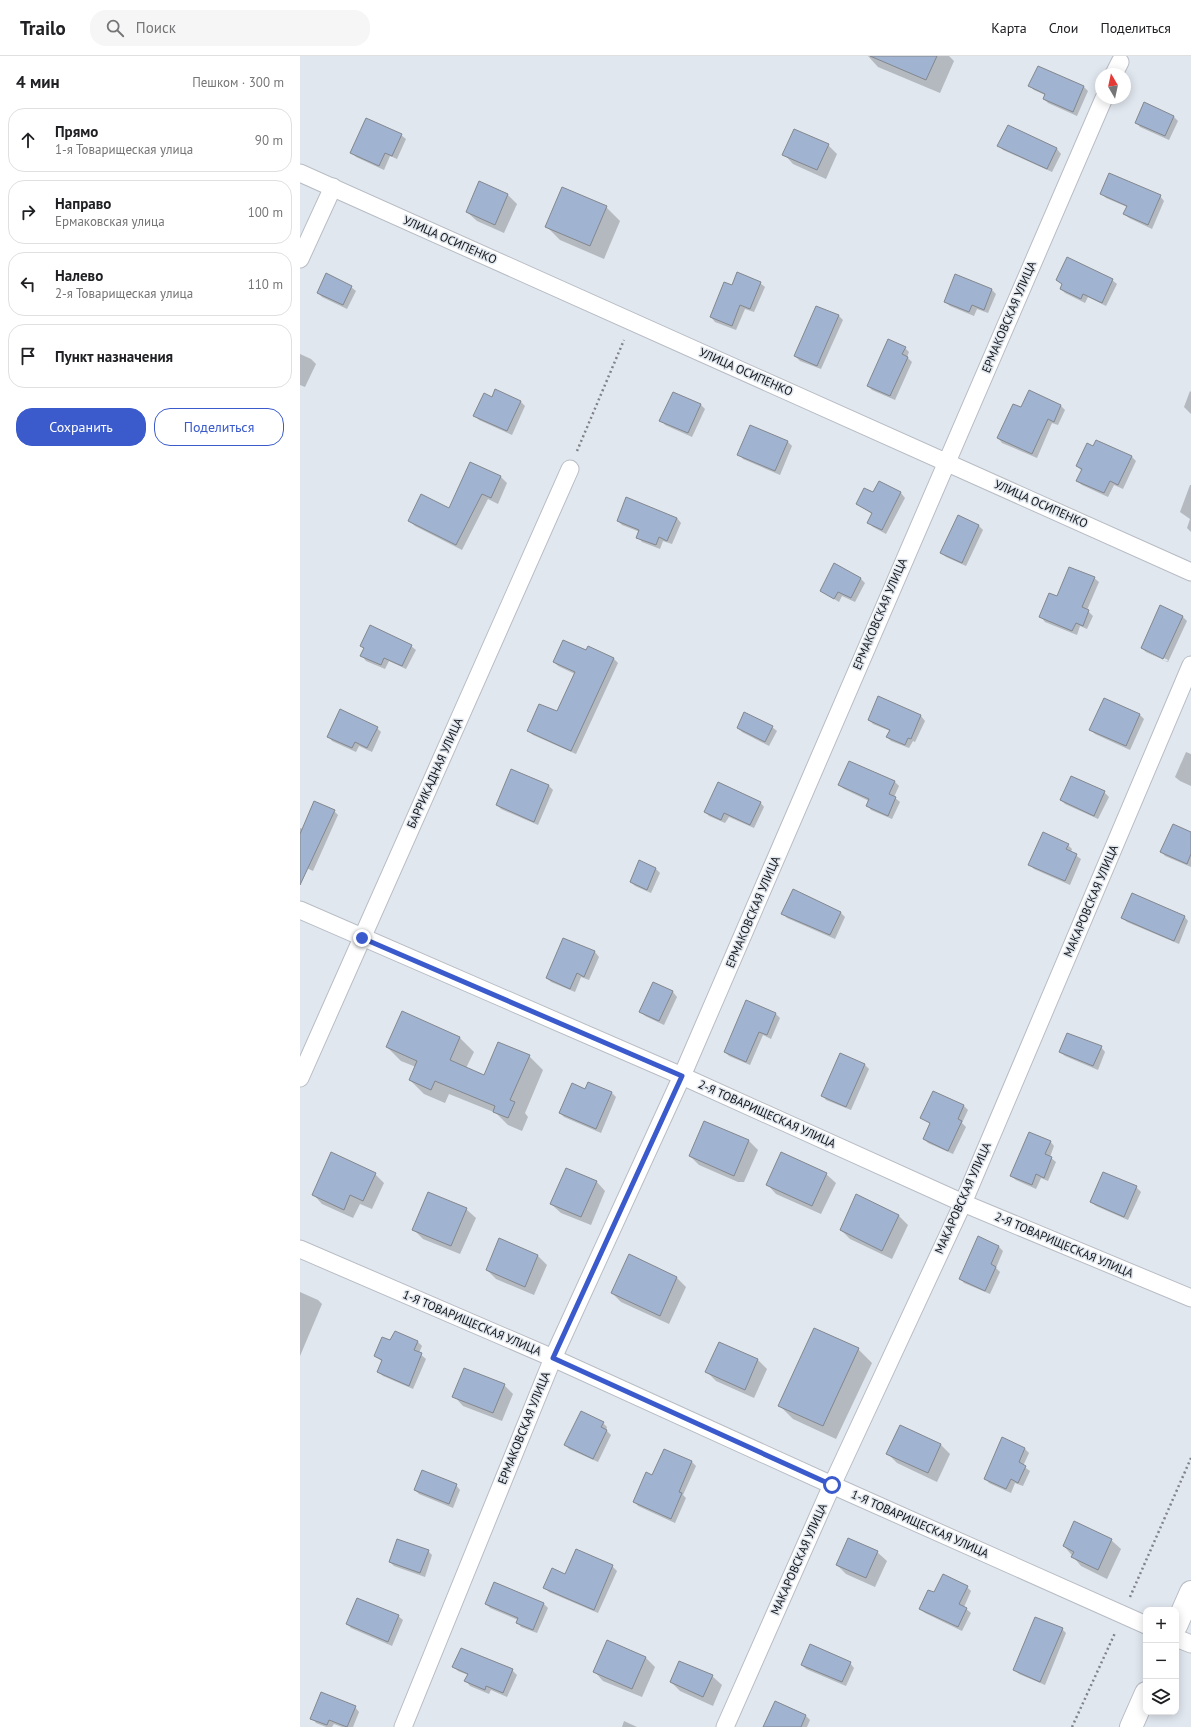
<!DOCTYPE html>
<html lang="ru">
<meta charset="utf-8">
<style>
:root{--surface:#fff;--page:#f6f6f6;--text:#202124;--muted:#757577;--line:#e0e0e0;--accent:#3b5bcd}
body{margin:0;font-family:"PT Sans",sans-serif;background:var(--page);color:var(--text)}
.controls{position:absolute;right:12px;bottom:12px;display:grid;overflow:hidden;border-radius:8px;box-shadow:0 2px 10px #0003}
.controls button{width:36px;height:36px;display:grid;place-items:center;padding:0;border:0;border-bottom:1px solid var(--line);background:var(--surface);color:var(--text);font:20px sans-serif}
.compass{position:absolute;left:795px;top:12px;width:36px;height:36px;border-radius:50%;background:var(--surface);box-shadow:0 2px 10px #0003;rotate:351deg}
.stop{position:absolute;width:12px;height:12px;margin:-9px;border:3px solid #3b5bcd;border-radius:50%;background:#fff}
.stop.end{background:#3b5bcd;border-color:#fff;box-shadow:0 1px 4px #0008}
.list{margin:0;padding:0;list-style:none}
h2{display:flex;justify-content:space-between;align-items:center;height:52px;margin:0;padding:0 16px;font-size:17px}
h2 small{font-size:13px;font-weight:400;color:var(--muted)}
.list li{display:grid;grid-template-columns:26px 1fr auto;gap:12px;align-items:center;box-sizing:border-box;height:64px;margin:0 8px 8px;padding:0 8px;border:1px solid var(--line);border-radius:16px}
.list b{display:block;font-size:15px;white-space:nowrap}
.list p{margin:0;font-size:13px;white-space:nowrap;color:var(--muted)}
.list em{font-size:13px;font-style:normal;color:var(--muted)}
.actions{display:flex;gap:8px;padding:12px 16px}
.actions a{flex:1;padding:9px 0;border:1px solid var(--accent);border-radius:16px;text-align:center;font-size:14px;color:var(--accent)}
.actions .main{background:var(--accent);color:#fff}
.icon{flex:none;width:22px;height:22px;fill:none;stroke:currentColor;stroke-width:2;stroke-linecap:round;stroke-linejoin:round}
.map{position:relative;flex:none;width:891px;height:1671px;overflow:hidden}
header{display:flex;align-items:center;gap:24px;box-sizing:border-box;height:56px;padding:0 20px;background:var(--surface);border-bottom:1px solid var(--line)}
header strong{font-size:19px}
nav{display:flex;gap:22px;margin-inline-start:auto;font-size:14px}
.search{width:280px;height:36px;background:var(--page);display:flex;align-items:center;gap:10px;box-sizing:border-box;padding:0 14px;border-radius:16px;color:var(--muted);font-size:15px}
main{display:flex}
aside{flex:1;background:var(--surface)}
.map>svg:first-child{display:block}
</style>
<header>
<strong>Trailo</strong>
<div class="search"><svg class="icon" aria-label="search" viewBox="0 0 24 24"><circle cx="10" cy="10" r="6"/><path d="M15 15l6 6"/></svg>Поиск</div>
<nav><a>Карта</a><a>Слои</a><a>Поделиться</a></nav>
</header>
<main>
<aside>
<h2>4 мин<small>Пешком · 300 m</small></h2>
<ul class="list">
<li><svg class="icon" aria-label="ahead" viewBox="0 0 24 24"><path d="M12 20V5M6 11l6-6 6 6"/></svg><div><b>Прямо</b><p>1-я Товарищеская улица</p></div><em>90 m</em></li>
<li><svg class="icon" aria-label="right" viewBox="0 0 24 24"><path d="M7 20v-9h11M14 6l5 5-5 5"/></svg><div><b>Направо</b><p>Ермаковская улица</p></div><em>100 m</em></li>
<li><svg class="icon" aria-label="left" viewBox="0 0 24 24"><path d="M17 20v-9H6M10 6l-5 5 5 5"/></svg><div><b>Налево</b><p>2-я Товарищеская улица</p></div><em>110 m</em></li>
<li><svg class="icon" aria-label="arrive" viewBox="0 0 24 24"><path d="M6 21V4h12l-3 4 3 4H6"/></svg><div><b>Пункт назначения</b></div></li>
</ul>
<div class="actions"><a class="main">Сохранить</a><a>Поделиться</a></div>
</aside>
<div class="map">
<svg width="891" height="1671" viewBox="0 0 891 1671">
<rect width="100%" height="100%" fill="#e1e7ef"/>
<!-- shadow -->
<g fill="#0003" fill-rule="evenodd">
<polygon points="568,0 649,0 654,5 640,37 578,11"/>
<polygon points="739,11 784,31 788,35 777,60 748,47 744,43 745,39 734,34 729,29"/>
<polygon points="844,48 874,61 878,65 869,84 840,71 836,66"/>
<polygon points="708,71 757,93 761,98 752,116 703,94 699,90"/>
<polygon points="101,79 106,83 97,103 90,100 84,114 56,101 52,97"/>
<polygon points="528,89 537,98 526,123 493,108 484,98"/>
<polygon points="801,137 860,140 864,145 852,173 829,162 824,158 827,151 806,142"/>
<polygon points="208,139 217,148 204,177 177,165 167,156"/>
<polygon points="306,151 320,165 304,203 260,184 246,170"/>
<polygon points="757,224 812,224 817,228 806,250 788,241 785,247 765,237 761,233 763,229"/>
<polygon points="460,227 465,231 454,256 445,253 436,274 415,266 411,261 432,230"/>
<polygon points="51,231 56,235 47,253 22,241 18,237"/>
<polygon points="692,234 696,238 688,257 677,253 674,260 650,250 645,246"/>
<polygon points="538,259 543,264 521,313 500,305 495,300"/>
<polygon points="605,292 609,296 607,301 612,306 595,344 572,334 568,330"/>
<polygon points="0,298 11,303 16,308 5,331 0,329"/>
<polygon points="729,335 761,350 765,354 758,369 752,367 737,402 702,387 698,382 721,353"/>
<polygon points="890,335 891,336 891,358 884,351"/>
<polygon points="373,337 401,349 405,353 392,381 365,369 361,364"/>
<polygon points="192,342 220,345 225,350 212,379 179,364 175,360"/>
<polygon points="451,370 488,386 492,390 480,419 443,403 439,398"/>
<polygon points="797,385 832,401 836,405 823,433 814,429 808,441 782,429 777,425 782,415 777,410"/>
<polygon points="171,407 201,421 207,427 198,448 188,443 162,494 115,470 109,464 150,454"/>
<polygon points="579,427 601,437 605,442 586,478 573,471 568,466 572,458 557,448 574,438"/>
<polygon points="890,429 891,429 891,476 887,472 890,463 880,456"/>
<polygon points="659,461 679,470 683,474 666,510 646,501 641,497"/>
<polygon points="377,462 381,467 372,488 363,485 360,493 342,486 338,481 340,476 322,469 318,465"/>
<polygon points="535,509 561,523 565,527 555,546 542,540 539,546 521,535"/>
<polygon points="794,522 799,526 787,554 793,560 787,573 780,570 777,579 745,566 741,561 757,541"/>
<path d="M 882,560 L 887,565 L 868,606 L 846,596 L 842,592 ZM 846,593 L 868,604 L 867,606 L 846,595 Z"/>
<polygon points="61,590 111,590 116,594 106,613 89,605 85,613 66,605 62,600 64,593"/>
<polygon points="286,596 314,603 318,607 276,698 233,679 228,675 257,657 275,618 258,610 254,606"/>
<polygon points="579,642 621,660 625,665 615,686 613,685 609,692 591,685 587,681 590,675 573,668 569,664"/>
<polygon points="804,643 840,659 844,663 830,694 795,678 791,674"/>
<polygon points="472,671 477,675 469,690 442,676 438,672"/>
<polygon points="77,672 81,676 72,696 59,690 56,696 32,685 28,680"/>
<polygon points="886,696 891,698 891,730 880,725 875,721"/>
<polygon points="595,726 599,730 594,741 600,746 592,763 571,754 567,749 569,745 544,733 539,729"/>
<polygon points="249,730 253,734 238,769 201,753 197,749"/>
<polygon points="804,736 809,741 798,763 765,748 761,744"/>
<polygon points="460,746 464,751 454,772 429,761 425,767 409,760 405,756"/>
<polygon points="34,755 38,759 13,815 0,809 0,772 3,773"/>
<polygon points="891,777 891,811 865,800 861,795"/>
<polygon points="768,789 772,793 771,796 781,803 770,829 734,813 730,809"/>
<polygon points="356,813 360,817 351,837 335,830 331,826"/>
<polygon points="541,857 545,861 535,883 487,862 483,858"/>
<polygon points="884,860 888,865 879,888 827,866 822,862"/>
<polygon points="264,883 295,896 299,901 289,924 281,921 275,936 251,926 247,922"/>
<polygon points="354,927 373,936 377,941 364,969 345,960 341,956"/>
<polygon points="447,946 476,958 480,962 471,983 463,979 450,1009 429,1000 425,996"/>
<polygon points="102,957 160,982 174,996 166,1012 185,1020 229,1000 243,1014 225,1057 228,1061 222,1075 208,1069 196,1057 149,1038 145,1047 124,1038 110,1024 116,1011 101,1005 87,991"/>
<polygon points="801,991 805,996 798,1014 765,1000 760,996"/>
<polygon points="565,1009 569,1013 551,1054 526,1044 522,1039"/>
<polygon points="289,1027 312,1037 316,1041 301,1077 264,1061 260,1057 286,1034"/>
<polygon points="633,1036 664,1050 668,1054 662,1067 666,1071 653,1098 628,1087 624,1083 631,1068 621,1062"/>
<polygon points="405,1066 449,1085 458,1094 444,1126 438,1126 399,1109 390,1100"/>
<polygon points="750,1085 754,1090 750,1101 756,1106 748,1125 741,1122 736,1133 716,1124 711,1120"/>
<polygon points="75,1118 84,1127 72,1153 60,1148 53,1162 22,1148 13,1138"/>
<polygon points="526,1118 536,1127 521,1158 476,1138 467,1128"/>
<polygon points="296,1125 305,1135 291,1169 261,1157 251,1148"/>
<polygon points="836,1131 841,1136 828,1164 796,1150 791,1146"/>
<polygon points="557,1140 599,1160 608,1169 592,1203 550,1183 541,1174"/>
<polygon points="166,1153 176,1162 160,1198 123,1183 113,1173"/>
<polygon points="679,1182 699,1191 703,1195 696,1212 700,1216 690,1238 664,1227 660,1222"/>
<polygon points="200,1184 238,1200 247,1209 234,1239 196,1223 187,1214"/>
<polygon points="329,1200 377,1222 386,1231 369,1268 321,1246 312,1237"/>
<polygon points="0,1236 18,1244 22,1248 0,1300"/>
<polygon points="91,1286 118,1286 122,1290 119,1297 126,1303 113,1333 83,1320 78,1316 83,1306 75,1300"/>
<polygon points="420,1287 458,1304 467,1313 454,1342 416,1325 407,1316"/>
<polygon points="558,1293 572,1307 536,1383 493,1363 479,1349"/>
<polygon points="204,1329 213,1338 202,1365 163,1350 154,1340"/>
<polygon points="303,1367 307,1371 306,1374 311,1379 298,1406 269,1393 265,1388"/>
<polygon points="600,1370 641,1389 650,1398 637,1426 597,1407 588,1398"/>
<polygon points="725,1393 729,1397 723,1410 730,1415 723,1430 715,1427 711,1437 689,1427 685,1422"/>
<polygon points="364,1394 392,1406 396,1410 383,1439 386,1442 375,1467 338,1450 334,1445 353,1420"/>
<polygon points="156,1429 160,1434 153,1452 119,1438 115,1434"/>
<polygon points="811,1484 821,1493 807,1523 781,1510 764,1490"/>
<polygon points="128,1495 132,1499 125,1521 94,1510 90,1506"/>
<polygon points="577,1496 587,1505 575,1531 546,1518 537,1509"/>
<polygon points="312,1510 317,1515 298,1557 249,1536 244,1531 266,1519"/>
<polygon points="195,1527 244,1548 248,1552 237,1577 221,1571 217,1566 218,1564 190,1552 186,1548"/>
<polygon points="667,1531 671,1535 664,1551 671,1557 662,1575 625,1557 620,1553 635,1538"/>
<polygon points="98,1560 103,1564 92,1590 51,1572 47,1568"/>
<polygon points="762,1573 766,1577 745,1629 719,1618 714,1614"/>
<polygon points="307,1585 346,1602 355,1611 342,1641 303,1625 294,1615"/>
<polygon points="550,1607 554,1612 546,1630 506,1613 502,1609"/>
<polygon points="154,1611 212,1614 217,1619 207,1641 191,1634 189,1638 170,1630 166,1625 168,1619 158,1615"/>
<polygon points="412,1620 422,1629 413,1650 380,1635 371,1626"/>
<polygon points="476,1646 506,1660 510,1664 507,1671 470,1671"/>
<polygon points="55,1651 59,1656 53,1671 42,1671 34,1668 32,1671 26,1671 16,1667 12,1662"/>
<polygon points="324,1665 337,1671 322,1671"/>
</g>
<!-- building -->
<g fill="#a0b3d1" stroke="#83878e">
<polygon points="570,0 637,0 626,24"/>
<polygon points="738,10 784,30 773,56 743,43 745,38 728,30"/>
<polygon points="844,46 874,60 865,80 835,67"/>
<polygon points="66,62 102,78 92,100 85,97 79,110 50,97"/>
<polygon points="708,69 757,92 747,113 697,90"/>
<polygon points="494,73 529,88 517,114 482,99"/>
<polygon points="809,117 861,139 848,169 823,158 827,150 800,138"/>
<polygon points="179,125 208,138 195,169 166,156"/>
<polygon points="262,131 307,150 290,190 245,171"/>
<polygon points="767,201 813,223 802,247 783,238 781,243 760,233 762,228 756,224"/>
<polygon points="437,216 461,226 450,253 440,249 432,270 410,261 424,226 432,229"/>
<polygon points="26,217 52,230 43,249 17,237"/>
<polygon points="655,218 692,233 684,254 672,249 669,256 644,246"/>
<polygon points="516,250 539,259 517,310 494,300"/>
<polygon points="588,283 606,291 602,298 608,301 590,340 567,330"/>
<polygon points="195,333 221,345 207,375 173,360 184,337 192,341"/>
<polygon points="729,334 761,349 754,366 748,363 732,398 697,382 713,348 721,351"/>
<polygon points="373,336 401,348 388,377 359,365"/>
<polygon points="450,369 488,385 475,415 437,399"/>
<polygon points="796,384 832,400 818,429 810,425 804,437 776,425 782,413 776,410 787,387 793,390"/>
<polygon points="170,406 201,420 191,442 182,438 156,489 108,465 121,438 149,452"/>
<polygon points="579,425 601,436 582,474 567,467 572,457 556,448 564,432 573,436"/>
<polygon points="326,441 377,462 367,485 359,481 356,489 336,482 339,474 317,465"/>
<polygon points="658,459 679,469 662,507 640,497"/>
<polygon points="534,507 561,522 551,542 538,536 534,543 520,535"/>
<polygon points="769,511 795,521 782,551 789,554 783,570 776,567 772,575 739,561 749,537 757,540"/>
<polygon points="860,549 883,560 863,603 841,592"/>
<polygon points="70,569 112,589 102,610 84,602 81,609 60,600 64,592 60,590"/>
<polygon points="263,584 286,594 288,590 314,602 271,695 227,675 239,648 257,655 275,616 253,606"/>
<polygon points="578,640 621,659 611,683 608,682 605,689 586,681 590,674 568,664"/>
<polygon points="804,642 840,658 826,690 789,674"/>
<polygon points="40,653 78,671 67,692 55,686 52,692 27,681"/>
<polygon points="444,656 473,670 465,686 437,672"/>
<polygon points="549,705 595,725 589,738 596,741 588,760 566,750 569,743 538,729"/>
<polygon points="211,713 249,729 234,766 196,749"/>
<polygon points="771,720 805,735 794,760 760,744"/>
<polygon points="418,726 461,746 450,769 424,757 421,764 404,756"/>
<polygon points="14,745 35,754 0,829 0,778"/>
<polygon points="873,768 891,776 891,798 887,808 860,796"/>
<polygon points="743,776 769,788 766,793 777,798 765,825 728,809"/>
<polygon points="339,804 356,812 347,834 330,826"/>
<polygon points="493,833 541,856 530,879 481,858"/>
<polygon points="832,837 885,860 874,885 821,862"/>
<polygon points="263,882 295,895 284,921 277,917 270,933 246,922"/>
<polygon points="353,926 373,935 359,965 339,956"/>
<polygon points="446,944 476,957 467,979 459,976 446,1006 424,996"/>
<polygon points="102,955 160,981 150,1004 184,1019 198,986 230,999 210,1044 215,1046 208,1062 193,1056 195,1050 135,1025 131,1034 109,1024 117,1005 86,991"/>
<polygon points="767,977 802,990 793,1010 759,996"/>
<polygon points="540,997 565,1008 546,1051 521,1040"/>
<polygon points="288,1026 312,1036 296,1073 259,1057 272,1027 285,1033"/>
<polygon points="633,1035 664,1049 658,1063 662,1065 648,1095 623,1083 630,1067 620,1062"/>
<polygon points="404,1065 449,1084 434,1120 389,1100"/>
<polygon points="729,1076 751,1085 745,1098 752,1101 744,1122 736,1118 732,1129 710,1120"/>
<polygon points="31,1096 76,1117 63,1145 50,1139 44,1154 12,1139"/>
<polygon points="481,1096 527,1117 512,1150 466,1129"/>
<polygon points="266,1112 297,1125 281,1161 250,1148"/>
<polygon points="803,1116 837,1130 824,1161 790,1146"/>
<polygon points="128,1136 167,1152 151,1190 112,1174"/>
<polygon points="556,1138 599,1159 582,1195 540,1174"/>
<polygon points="678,1180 699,1190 691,1208 696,1211 685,1235 659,1223"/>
<polygon points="199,1182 238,1199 225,1231 186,1214"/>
<polygon points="329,1198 377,1221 360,1260 311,1237"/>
<polygon points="514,1272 559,1292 523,1370 478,1350"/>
<polygon points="95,1275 118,1285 114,1294 122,1297 109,1330 77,1316 82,1304 74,1300 82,1281 90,1284"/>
<polygon points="419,1286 458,1303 445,1334 405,1316"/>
<polygon points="164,1312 205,1328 193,1357 152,1341"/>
<polygon points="281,1355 304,1366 301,1371 307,1374 293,1403 264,1389"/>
<polygon points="600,1369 641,1388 628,1417 586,1398"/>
<polygon points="702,1381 725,1392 719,1406 726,1410 718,1427 711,1423 706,1433 684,1423"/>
<polygon points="364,1393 392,1405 379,1436 382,1437 371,1463 333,1446 346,1416 352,1419"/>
<polygon points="122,1414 157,1428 149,1448 114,1434"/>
<polygon points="774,1465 812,1483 798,1514 771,1501 774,1496 763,1490"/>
<polygon points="548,1482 578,1495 566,1522 536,1509"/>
<polygon points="97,1483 129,1494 120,1517 89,1506"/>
<polygon points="276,1493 313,1509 294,1554 243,1532 252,1512 265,1518"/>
<polygon points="643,1518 668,1530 659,1548 667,1552 658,1571 619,1553 628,1534 634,1536"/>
<polygon points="194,1526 244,1547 233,1574 216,1567 218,1562 185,1548"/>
<polygon points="57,1542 99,1559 88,1586 46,1568"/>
<polygon points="735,1561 763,1572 740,1626 713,1614"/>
<polygon points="307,1584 346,1601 332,1633 293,1616"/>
<polygon points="510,1588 551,1606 542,1626 501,1609"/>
<polygon points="161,1592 213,1613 203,1637 186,1630 185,1634 164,1625 168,1618 152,1611"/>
<polygon points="379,1605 413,1619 403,1641 370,1626"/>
<polygon points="21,1636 56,1650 47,1671 29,1664 27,1669 10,1663"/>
<polygon points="475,1645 506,1659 501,1671 463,1671"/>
</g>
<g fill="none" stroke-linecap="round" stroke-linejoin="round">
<!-- minor casing -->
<g stroke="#b8bdc5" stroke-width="19">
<g id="minor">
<polyline points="814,18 820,6"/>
<polyline points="0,117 891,516"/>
<polyline points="0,203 33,131"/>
<polyline points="0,854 382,1020 663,1147 891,1242"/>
<polyline points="0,1022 270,413"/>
<polyline points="0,1193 253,1302 532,1429 846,1569"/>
<polyline points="876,1582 891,1588"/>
<polyline points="103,1671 253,1302 382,1020 804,42"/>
<polyline points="425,1671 532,1429 663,1147 891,609"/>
</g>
</g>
<!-- secondary casing -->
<g stroke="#b8bdc5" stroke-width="24">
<g id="secondary">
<polyline points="876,1570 891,1536"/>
<polyline points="831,1671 846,1637"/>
</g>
</g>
<!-- path -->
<g stroke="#7f8388" stroke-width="2.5" stroke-dasharray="2 3" stroke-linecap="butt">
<polyline points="277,395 324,284"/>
<polyline points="830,1541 891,1402"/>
<polyline points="772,1671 815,1577"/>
</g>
<!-- minor -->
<use href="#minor" stroke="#fff" stroke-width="17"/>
<!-- secondary -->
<use href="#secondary" stroke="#fff" stroke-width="22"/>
</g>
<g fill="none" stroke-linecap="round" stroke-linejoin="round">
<!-- route -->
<polyline stroke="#3b5bcd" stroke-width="5" points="62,882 382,1020 253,1302 532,1429"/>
</g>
<g text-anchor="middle" stroke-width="3" stroke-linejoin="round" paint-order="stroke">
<!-- street labels -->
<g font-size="12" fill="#131518" stroke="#e1e7ef">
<text transform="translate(150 184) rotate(24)" y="4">УЛИЦА ОСИПЕНКО</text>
<text transform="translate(709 261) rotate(-67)" y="4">ЕРМАКОВСКАЯ УЛИЦА</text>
<text transform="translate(446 316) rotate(24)" y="4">УЛИЦА ОСИПЕНКО</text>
<text transform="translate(741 448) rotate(24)" y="4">УЛИЦА ОСИПЕНКО</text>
<text transform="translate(580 558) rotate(-67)" y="4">ЕРМАКОВСКАЯ УЛИЦА</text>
<text transform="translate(135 717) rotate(-66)" y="4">БАРРИКАДНАЯ УЛИЦА</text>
<text transform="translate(791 845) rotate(-67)" y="4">МАКАРОВСКАЯ УЛИЦА</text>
<text transform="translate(453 856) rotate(-67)" y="4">ЕРМАКОВСКАЯ УЛИЦА</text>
<text transform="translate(467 1058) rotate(24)" y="4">2-Я ТОВАРИЩЕСКАЯ УЛИЦА</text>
<text transform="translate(663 1142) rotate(-66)" y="4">МАКАРОВСКАЯ УЛИЦА</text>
<text transform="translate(764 1189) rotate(23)" y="4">2-Я ТОВАРИЩЕСКАЯ УЛИЦА</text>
<text transform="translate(172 1267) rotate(23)" y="4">1-Я ТОВАРИЩЕСКАЯ УЛИЦА</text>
<text transform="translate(224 1372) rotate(-68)" y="4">ЕРМАКОВСКАЯ УЛИЦА</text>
<text transform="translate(620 1468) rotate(24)" y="4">1-Я ТОВАРИЩЕСКАЯ УЛИЦА</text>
<text transform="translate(499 1503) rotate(-66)" y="4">МАКАРОВСКАЯ УЛИЦА</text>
</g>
</g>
</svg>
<div class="controls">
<button>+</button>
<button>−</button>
<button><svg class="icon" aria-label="layers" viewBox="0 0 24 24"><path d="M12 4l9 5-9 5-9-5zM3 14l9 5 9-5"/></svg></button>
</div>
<svg class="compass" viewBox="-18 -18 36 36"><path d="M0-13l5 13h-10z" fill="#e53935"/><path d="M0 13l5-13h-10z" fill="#757577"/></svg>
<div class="stop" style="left:532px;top:1429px"></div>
<div class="stop end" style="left:62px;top:882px"></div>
</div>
</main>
